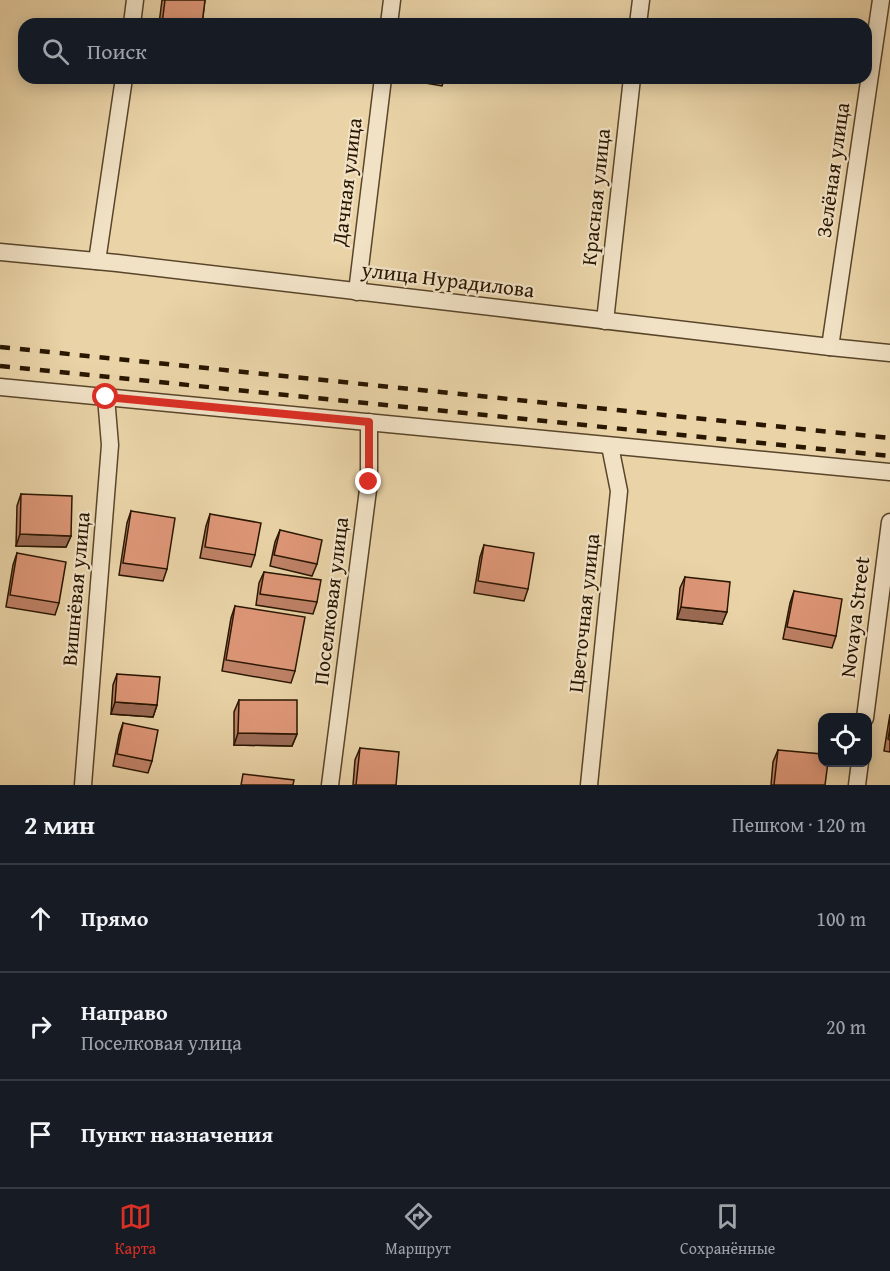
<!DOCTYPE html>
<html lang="ru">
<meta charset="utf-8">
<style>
:root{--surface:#171b24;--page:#20242c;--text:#f1f3f6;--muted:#9ea1a6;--line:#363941;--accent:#d93025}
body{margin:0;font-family:"Gentium Book Plus",serif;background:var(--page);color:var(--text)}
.controls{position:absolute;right:18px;bottom:18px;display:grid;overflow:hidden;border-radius:12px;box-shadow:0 3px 15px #0003}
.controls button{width:54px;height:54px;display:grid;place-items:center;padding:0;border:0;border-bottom:2px solid var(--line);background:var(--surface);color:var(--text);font:30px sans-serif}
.stop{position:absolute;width:18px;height:18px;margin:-14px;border:4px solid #d93025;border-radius:50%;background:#fff}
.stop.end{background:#d93025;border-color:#fff;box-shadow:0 2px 6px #0008}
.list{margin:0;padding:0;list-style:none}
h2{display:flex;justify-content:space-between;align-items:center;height:78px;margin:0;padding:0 24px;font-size:26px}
h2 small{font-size:20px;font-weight:400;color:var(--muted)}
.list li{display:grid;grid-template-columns:39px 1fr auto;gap:18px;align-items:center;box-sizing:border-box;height:108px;padding:0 24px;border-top:2px solid var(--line)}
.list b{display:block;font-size:22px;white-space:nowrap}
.list p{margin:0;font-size:20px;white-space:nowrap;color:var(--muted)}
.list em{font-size:20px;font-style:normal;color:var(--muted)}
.icon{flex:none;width:33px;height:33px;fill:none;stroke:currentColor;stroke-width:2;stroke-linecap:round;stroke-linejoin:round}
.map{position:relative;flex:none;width:890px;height:785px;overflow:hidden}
.search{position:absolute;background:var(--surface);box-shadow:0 3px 15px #0003;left:18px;right:18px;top:18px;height:66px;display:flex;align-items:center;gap:15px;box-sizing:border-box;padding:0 21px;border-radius:18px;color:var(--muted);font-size:22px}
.sheet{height:402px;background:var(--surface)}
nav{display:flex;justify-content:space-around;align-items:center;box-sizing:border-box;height:84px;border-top:2px solid var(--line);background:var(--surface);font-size:16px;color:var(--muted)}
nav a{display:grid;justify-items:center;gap:3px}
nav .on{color:var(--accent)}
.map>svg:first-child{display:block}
</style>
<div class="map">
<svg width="890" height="785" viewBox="0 0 890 785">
<rect width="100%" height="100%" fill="#e9d3a7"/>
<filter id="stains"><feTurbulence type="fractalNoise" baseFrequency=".00333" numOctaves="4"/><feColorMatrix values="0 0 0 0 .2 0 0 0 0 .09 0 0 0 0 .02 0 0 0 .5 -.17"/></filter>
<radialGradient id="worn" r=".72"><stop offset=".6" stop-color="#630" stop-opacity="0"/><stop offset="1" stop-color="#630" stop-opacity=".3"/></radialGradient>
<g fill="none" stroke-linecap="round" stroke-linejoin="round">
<!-- street casing -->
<g stroke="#59452a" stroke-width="19">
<g id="street">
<polyline points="132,24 135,0"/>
<polyline points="389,24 392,0"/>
<polyline points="638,24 641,0"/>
<polyline points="0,252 117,263 830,347 890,353"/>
<polyline points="97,261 124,78"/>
<polyline points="357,292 383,78"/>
<polyline points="605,321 632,78"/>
<polyline points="830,347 881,0"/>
<polyline points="0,387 890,472"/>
<polyline points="865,718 890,522"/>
<polyline points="83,785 110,445 106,397"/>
<polyline points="330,785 369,482 369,422"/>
<polyline points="589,785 619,491 610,446"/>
<polyline points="857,785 860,762"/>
</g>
</g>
<!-- street -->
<use href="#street" stroke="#f1e2c6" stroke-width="16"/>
<!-- rail -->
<g stroke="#291600" stroke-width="4.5" stroke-dasharray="10 10" stroke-linecap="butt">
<polyline points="0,347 890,438"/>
<polyline points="0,366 890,456"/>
</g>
</g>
<!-- wall -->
<g fill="#bf8267" stroke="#291600" stroke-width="1.5">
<polygon points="162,0 205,0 202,24 159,24"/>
<polygon points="403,78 445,78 442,86 403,79"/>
<polygon points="21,494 71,536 66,547 16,546 17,506"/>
<polygon points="131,511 167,569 163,581 119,575 127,523"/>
<polygon points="210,514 255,555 251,567 200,558 206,526"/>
<polygon points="280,530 317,564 312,576 270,566 275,542"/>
<polygon points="484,545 528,589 524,601 474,593 480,557"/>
<polygon points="17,553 59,603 55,615 6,607 13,565"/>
<polygon points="264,572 317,602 313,614 256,605 259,583"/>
<polygon points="685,577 722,624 677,619 680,588"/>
<polygon points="794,591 836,636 832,648 783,639 790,603"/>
<polygon points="235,606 295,671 291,683 222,671 231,618"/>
<polygon points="117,674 157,705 153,717 111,714 113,685"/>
<polygon points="239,700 297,734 292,746 234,745 234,712"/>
<polygon points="890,714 890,752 884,751"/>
<polygon points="123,723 152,761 148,773 113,766 119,735"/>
<polygon points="360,748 396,785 353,785 355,760"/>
<polygon points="778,750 825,785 771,785 773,762"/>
</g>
<!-- shaded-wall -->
<g fill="#9b6a54" stroke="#291600" stroke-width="1.5">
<polygon points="20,534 71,536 66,547 16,546"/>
<polygon points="681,607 727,612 722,624 677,619"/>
<polygon points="115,702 157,705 153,717 111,714"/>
<polygon points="238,733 297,734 292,746 234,745"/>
</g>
<!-- building -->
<g fill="#de9778" stroke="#291600" stroke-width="1.5">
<polygon points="165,0 205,0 202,24 162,24"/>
<polygon points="415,20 439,24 415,24"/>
<polygon points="21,494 72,496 71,536 20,534"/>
<polygon points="131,511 175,518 167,569 123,563"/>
<polygon points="210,514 261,523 255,555 205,547"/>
<polygon points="280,530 322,540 317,564 274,555"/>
<polygon points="484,545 534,553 528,589 478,581"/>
<polygon points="17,553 66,562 59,603 10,595"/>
<polygon points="264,572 321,580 317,602 260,594"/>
<polygon points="685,577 730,582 727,612 681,607"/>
<polygon points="794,591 842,599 836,636 787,627"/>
<polygon points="235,606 305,617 295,671 226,660"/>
<polygon points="117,674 160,677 157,705 115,702"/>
<polygon points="239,700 297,700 297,734 238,733"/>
<polygon points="123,723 158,730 152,761 117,754"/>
<polygon points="890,727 890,740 888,739"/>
<polygon points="360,748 399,752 396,785 356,785"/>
<polygon points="778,750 822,754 822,762 828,762 825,785 774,785"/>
<polygon points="243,774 294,780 293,785 241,785"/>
</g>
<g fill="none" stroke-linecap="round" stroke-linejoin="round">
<!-- route -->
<polyline stroke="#d93025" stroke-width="8" points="106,397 369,422 369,482"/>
</g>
<g text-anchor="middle" stroke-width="4.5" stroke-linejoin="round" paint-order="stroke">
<!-- street labels -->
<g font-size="21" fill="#291600" stroke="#f1e2c6">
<text transform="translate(833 170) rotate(-82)" y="7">Зелёная улица</text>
<text transform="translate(347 182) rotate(-83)" y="7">Дачная улица</text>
<text transform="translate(596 197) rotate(-84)" y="7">Красная улица</text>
<text transform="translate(448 280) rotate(7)" y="7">улица Нурадилова</text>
<text transform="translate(76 589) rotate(-85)" y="7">Вишнёвая улица</text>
<text transform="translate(331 601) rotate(-83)" y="7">Поселковая улица</text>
<text transform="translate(584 613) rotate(-84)" y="7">Цветочная улица</text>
<text transform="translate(855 617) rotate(-83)" y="7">Novaya Street</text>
</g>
</g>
<rect width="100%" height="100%" filter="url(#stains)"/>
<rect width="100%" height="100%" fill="url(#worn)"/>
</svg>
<div class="controls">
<button><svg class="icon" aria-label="locate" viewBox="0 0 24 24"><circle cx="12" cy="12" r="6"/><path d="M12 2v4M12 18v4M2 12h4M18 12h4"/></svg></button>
</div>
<div class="stop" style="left:106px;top:397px"></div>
<div class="stop end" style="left:369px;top:482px"></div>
<div class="search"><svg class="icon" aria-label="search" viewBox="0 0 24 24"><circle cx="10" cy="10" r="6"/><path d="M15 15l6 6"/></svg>Поиск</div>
</div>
<section class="sheet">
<h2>2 мин<small>Пешком · 120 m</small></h2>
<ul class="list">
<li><svg class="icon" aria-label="ahead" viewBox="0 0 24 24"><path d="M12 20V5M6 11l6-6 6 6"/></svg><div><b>Прямо</b></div><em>100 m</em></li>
<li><svg class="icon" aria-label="right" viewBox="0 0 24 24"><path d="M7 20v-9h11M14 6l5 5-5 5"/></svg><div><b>Направо</b><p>Поселковая улица</p></div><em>20 m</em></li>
<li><svg class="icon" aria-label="arrive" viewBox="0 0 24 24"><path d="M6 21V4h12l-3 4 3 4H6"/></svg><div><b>Пункт назначения</b></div></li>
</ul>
</section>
<nav>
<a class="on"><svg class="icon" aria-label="map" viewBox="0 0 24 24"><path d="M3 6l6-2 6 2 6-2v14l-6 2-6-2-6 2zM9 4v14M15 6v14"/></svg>Карта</a>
<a><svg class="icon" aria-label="directions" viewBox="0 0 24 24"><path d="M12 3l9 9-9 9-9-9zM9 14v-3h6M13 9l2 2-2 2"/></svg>Маршрут</a>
<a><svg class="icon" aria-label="saved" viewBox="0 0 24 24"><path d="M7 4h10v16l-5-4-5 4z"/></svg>Сохранённые</a>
</nav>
